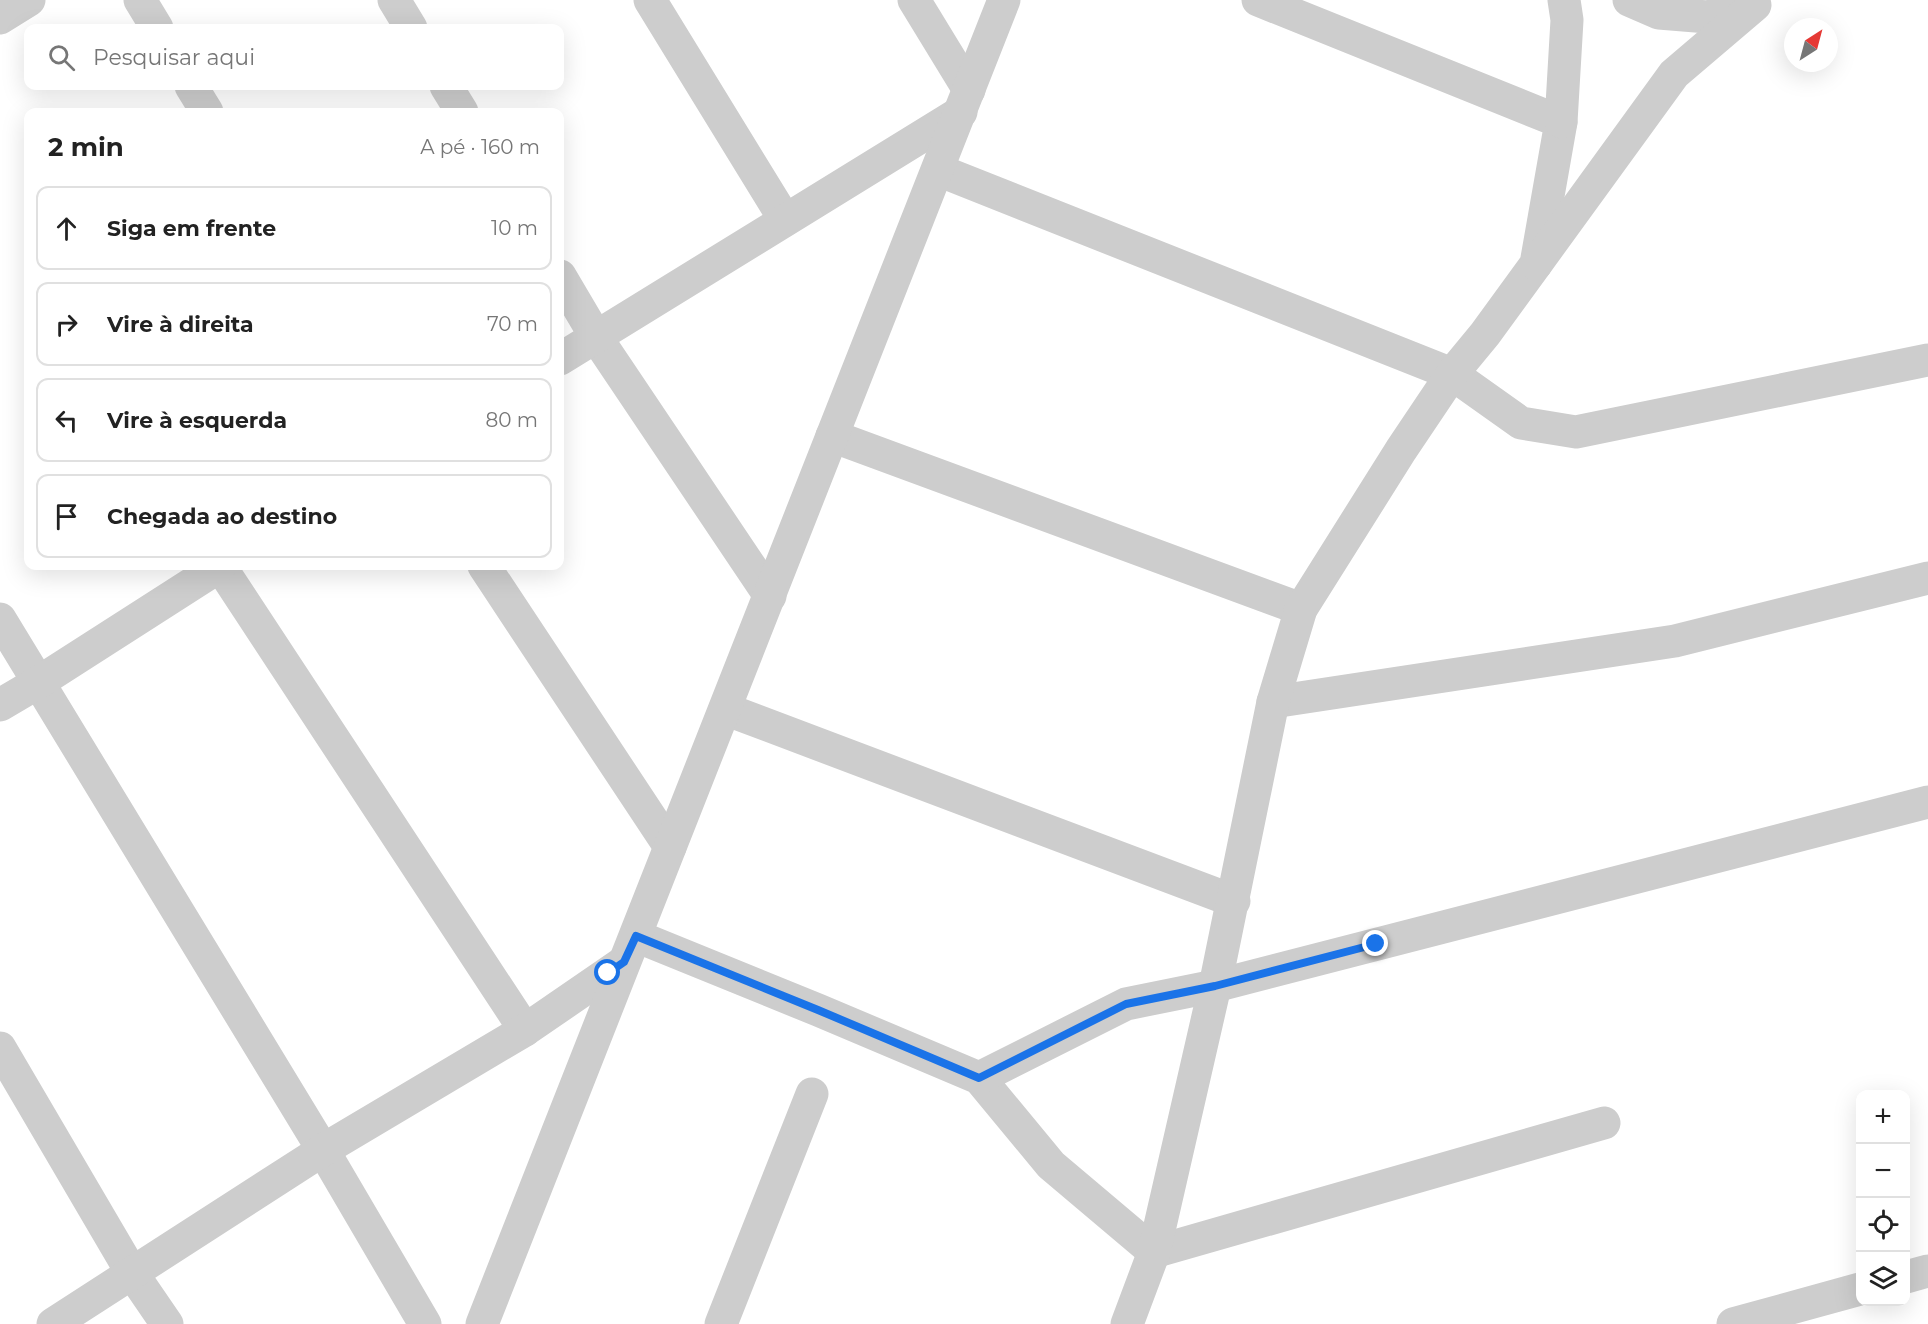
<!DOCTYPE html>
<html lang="pt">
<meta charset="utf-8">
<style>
:root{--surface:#fff;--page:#f2f2f2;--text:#222;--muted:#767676;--line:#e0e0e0}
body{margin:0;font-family:Montserrat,sans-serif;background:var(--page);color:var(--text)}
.controls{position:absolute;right:18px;bottom:18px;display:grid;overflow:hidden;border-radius:12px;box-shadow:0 6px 24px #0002}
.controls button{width:54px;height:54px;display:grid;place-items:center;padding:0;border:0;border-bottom:2px solid var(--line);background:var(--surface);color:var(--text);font:30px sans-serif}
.compass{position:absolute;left:1784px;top:18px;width:54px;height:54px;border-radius:50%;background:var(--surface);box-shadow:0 6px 24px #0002;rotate:36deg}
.stop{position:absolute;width:18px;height:18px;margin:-14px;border:4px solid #1a73e8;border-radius:50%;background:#fff}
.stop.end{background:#1a73e8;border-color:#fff;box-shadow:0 2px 6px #0008}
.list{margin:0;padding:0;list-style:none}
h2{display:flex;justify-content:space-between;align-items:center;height:78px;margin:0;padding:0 24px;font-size:26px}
h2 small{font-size:20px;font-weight:400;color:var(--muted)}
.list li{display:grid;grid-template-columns:39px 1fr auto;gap:18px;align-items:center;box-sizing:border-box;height:84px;margin:0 12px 12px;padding:0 12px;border:2px solid var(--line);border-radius:12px}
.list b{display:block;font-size:22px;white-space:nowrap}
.list em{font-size:20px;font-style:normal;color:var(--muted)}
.icon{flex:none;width:33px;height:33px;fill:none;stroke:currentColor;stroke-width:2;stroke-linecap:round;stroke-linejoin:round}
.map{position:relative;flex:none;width:1928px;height:1324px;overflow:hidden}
.search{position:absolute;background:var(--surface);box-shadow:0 6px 24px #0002;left:24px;top:24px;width:540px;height:66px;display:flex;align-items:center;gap:15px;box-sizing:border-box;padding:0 21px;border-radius:12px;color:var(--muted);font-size:22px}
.panel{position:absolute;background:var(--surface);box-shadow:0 6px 24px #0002;left:24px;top:108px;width:540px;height:462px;border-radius:12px}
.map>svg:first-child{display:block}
</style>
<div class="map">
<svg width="1928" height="1324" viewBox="0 0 1928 1324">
<rect width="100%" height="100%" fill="#fff"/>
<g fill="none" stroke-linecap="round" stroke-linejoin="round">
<!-- minor -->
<g stroke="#cdcdcd" stroke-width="33">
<polyline points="140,0 157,28"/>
<polyline points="394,0 411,28"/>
<polyline points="650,0 785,220"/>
<polyline points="914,0 969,90"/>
<polyline points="0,18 29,0"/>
<polyline points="191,86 207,112"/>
<polyline points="446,86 462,112"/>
<polyline points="938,170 1452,374 1521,423 1576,432 1928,360"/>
<polyline points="560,276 596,337 770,596"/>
<polyline points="560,359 961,112"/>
<polyline points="832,436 1301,609"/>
<polyline points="220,566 525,1030"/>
<polyline points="484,566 670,847"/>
<polyline points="0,619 323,1150 425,1324"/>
<polyline points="1273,702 1675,641 1928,578"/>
<polyline points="0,705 39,682 220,566"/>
<polyline points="725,709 1234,901"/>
<polyline points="636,936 818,1010 979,1078 1051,1165 1154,1252 1604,1123"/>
<polyline points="0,1048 132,1273 167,1324"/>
<polyline points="979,1078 1126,1004 1215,986 1928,802"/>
<polyline points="1906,1277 1928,1271"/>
<polyline points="53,1324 323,1150 525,1030 624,962"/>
<polyline points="482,1324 1004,0"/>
<polyline points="721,1324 812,1094"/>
<polyline points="1127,1324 1154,1252 1215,986 1273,702 1301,609 1401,450 1452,374 1485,334 1536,264 1561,122 1258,0"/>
<polyline points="1733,1324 1860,1289"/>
</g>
<!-- tertiary -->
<g stroke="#cdcdcd" stroke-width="33">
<polyline points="1629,0 1659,13 1708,17 1749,6"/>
<polyline points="1561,122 1567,20 1564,0"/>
<polyline points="1536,264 1674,74 1755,5"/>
</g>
</g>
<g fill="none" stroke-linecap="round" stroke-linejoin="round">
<!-- route -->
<polyline stroke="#1a73e8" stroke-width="8" points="608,973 624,962 636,936 818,1010 979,1078 1126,1004 1215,986 1376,944"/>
</g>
</svg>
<div class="controls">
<button>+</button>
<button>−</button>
<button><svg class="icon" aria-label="locate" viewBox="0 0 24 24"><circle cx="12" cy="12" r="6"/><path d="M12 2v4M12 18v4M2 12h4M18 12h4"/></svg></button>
<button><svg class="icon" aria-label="layers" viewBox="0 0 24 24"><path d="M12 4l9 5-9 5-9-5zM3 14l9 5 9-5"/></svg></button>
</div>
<svg class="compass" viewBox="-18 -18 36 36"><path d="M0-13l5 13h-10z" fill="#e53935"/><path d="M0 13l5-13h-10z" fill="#767676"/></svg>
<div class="stop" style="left:608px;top:973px"></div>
<div class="stop end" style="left:1376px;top:944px"></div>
<div class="search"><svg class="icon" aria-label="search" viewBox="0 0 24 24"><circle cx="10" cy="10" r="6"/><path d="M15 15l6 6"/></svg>Pesquisar aqui</div>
<section class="panel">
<h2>2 min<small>A pé · 160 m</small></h2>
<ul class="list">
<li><svg class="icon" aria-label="ahead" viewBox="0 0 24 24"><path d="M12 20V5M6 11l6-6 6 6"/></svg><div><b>Siga em frente</b></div><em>10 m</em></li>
<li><svg class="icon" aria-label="right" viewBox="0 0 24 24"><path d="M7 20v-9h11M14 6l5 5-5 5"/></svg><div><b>Vire à direita</b></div><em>70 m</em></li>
<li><svg class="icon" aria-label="left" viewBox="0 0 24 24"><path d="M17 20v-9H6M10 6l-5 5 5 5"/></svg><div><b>Vire à esquerda</b></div><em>80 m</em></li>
<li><svg class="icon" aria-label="arrive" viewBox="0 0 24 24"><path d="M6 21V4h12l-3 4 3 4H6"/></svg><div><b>Chegada ao destino</b></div></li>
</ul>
</section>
</div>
